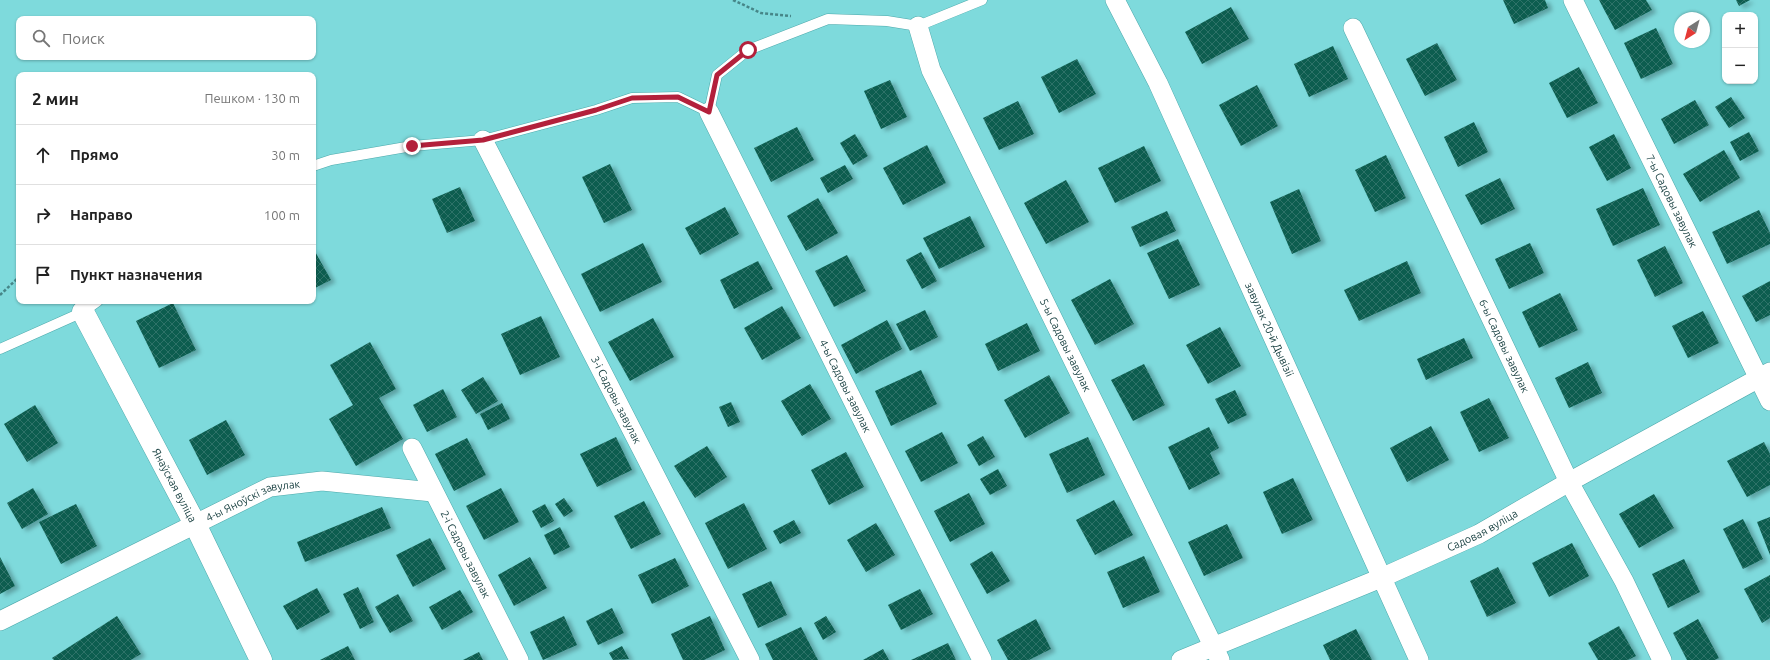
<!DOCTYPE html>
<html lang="ru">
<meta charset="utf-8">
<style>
:root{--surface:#fff;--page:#f2f2f2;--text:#222;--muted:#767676;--line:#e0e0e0}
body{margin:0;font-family:Ubuntu,sans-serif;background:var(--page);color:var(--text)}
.controls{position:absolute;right:12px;top:12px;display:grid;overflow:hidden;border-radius:8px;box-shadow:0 1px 3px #0004}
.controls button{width:36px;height:36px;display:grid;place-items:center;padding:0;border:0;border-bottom:1px solid var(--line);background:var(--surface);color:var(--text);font:20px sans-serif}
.compass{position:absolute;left:1674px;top:12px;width:36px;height:36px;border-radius:50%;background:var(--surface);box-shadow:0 1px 3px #0004;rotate:216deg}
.stop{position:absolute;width:12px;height:12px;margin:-9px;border:3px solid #b3203b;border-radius:50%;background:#fff}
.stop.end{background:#b3203b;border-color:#fff;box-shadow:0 1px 4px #0008}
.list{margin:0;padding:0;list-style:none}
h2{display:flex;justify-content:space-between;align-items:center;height:52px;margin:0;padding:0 16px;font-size:17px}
h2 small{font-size:13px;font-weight:400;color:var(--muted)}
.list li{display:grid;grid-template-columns:26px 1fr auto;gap:12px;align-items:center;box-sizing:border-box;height:60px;padding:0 16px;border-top:1px solid var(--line)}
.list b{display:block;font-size:15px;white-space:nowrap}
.list em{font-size:13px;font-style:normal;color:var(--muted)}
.icon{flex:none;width:22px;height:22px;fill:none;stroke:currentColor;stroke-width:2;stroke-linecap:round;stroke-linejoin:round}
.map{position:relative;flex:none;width:1770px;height:660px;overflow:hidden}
.search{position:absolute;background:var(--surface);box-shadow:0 1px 3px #0004;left:16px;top:16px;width:300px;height:44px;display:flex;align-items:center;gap:10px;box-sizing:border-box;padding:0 14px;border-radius:8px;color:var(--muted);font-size:15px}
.panel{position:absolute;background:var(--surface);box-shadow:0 1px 3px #0004;left:16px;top:72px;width:300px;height:232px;border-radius:8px}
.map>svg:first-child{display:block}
</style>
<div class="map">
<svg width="1770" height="660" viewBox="0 0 1770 660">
<defs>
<pattern id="building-cross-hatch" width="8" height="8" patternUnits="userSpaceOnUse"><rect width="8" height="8" fill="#0d5d50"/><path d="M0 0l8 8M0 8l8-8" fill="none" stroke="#2f7267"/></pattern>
<filter id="shadow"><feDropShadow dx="4.5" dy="2.5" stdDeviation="2" flood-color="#0004"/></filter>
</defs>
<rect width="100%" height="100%" fill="#7edadc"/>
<!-- building -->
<g fill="url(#building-cross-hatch)" filter="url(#shadow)">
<polygon points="1503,0 1545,0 1548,8 1514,24"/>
<polygon points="1599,0 1646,0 1652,10 1615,30"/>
<polygon points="1736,0 1750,0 1739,6"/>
<polygon points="1231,7 1249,39 1202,64 1185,32"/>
<polygon points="1656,28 1673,64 1641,79 1624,43"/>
<polygon points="1437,43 1457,80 1425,96 1406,59"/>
<polygon points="1333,46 1348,79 1309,97 1294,64"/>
<polygon points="1077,59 1096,94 1059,113 1041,77"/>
<polygon points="1579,67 1598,103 1567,118 1549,83"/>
<polygon points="890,80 907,117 881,129 864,91"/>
<polygon points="1257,85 1278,126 1241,146 1219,105"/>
<polygon points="1731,97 1745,118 1729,128 1715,107"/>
<polygon points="1695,100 1709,125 1674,144 1661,119"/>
<polygon points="1018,101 1034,134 999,150 983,118"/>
<polygon points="1474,122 1488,152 1458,167 1444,137"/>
<polygon points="797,127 814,160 771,182 754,148"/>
<polygon points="1749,132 1759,151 1740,161 1730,142"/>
<polygon points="855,134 868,156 853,165 840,143"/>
<polygon points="1614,134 1631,168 1607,181 1589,147"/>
<polygon points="927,145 946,183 903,205 883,168"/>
<polygon points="1144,146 1161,181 1115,203 1098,168"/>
<polygon points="1724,150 1740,178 1700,202 1683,174"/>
<polygon points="1386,155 1406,198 1375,212 1355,170"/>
<polygon points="610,164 632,210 604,223 582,177"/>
<polygon points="845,165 853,179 828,193 820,178"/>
<polygon points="1500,178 1515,209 1481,225 1465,195"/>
<polygon points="1066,180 1089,222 1046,244 1024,203"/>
<polygon points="460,187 475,221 447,233 432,199"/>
<polygon points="1643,188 1660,225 1613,246 1596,209"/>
<polygon points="1299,189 1321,241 1292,254 1270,202"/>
<polygon points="818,198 838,233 806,251 787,216"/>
<polygon points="725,207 739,234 700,255 685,228"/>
<polygon points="1759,210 1770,233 1770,244 1727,264 1712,232"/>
<polygon points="1167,211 1176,231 1140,247 1131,227"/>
<polygon points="970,216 985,247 939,269 923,238"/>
<polygon points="1178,239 1200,285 1169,299 1147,253"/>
<polygon points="643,243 662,282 600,312 581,274"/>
<polygon points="1530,243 1544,273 1509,289 1495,259"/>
<polygon points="1665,246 1683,283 1655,297 1637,260"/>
<polygon points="313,248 331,280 313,289"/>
<polygon points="921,252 937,281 922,289 906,260"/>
<polygon points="847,255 866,291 834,307 815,271"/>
<polygon points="758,261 773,289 734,309 720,280"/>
<polygon points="1407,261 1421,293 1359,321 1344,290"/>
<polygon points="1110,279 1134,324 1095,345 1071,300"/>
<polygon points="1770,281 1770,315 1756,322 1742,296"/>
<polygon points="1560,293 1578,330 1539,348 1522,312"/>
<polygon points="173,303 196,350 159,368 136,321"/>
<polygon points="782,306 801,338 762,360 744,328"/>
<polygon points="925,310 938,337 910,351 896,324"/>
<polygon points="1703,311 1719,343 1688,358 1672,326"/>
<polygon points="541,316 560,357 520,375 501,334"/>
<polygon points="653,318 674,357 630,381 608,342"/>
<polygon points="887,320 902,349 856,374 841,345"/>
<polygon points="1027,323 1040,351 998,371 985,344"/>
<polygon points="1220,327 1241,366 1208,384 1186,345"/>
<polygon points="1464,338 1473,358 1426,380 1417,359"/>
<polygon points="370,342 396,389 379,398 403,439 356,466 329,419 353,405 330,365"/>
<polygon points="1588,362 1602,393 1569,408 1555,378"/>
<polygon points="1144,364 1165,405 1133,421 1111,380"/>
<polygon points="921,370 937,404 891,426 875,391"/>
<polygon points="1049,375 1070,413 1025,438 1004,400"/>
<polygon points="483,377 498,401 476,414 461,390"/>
<polygon points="810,384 831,419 802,436 781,401"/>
<polygon points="443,389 457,417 427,432 413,405"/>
<polygon points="1235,390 1247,415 1228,424 1215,399"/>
<polygon points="1489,398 1509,438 1479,452 1460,412"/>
<polygon points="731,402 740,422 728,427 719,407"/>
<polygon points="502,403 510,419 488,430 480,414"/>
<polygon points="35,405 58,443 27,462 4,424"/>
<polygon points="226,420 245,455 207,475 189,440"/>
<polygon points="1431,426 1449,460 1407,482 1390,448"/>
<polygon points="1209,427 1219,448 1210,453 1220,474 1189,490 1168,447"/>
<polygon points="942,432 958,463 921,482 905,451"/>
<polygon points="983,436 995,457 979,466 967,445"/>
<polygon points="616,437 632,470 597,487 580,454"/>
<polygon points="1088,437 1105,475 1067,493 1049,454"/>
<polygon points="467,438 486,475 454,491 435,454"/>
<polygon points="1764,442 1770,454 1770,485 1747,497 1727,461"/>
<polygon points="707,446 727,477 695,498 674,466"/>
<polygon points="846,452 864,487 829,505 811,470"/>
<polygon points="998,469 1007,486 990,495 980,479"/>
<polygon points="1293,478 1313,520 1282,534 1263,492"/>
<polygon points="33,488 48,514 22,529 7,503"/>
<polygon points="501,488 519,522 484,540 466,506"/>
<polygon points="969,493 985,524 950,542 934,511"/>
<polygon points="1654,494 1674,528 1639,548 1619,514"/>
<polygon points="564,498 573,511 564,517 555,504"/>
<polygon points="1114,500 1133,535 1095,555 1076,520"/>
<polygon points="644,501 661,534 631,549 614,516"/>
<polygon points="744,503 767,549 728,569 705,523"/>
<polygon points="76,504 97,546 61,564 39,522"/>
<polygon points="545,504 554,521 541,528 532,511"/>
<polygon points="382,507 391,528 305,562 297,542"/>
<polygon points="1770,517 1770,555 1757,522"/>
<polygon points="1743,519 1763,559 1743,569 1723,529"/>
<polygon points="794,520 801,533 780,544 773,531"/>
<polygon points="876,523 895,555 866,572 847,540"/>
<polygon points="1227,524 1243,558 1204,576 1188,542"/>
<polygon points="560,527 570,547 554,555 544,535"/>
<polygon points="430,538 446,569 413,587 396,555"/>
<polygon points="1572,543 1589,576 1549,597 1532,563"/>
<polygon points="992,551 1010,581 987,594 970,564"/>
<polygon points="1144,556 1160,592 1123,608 1107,572"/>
<polygon points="0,557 15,586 0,594"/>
<polygon points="530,557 547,588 514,606 498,575"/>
<polygon points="675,558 689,586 652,604 638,575"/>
<polygon points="1684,559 1700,592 1668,608 1652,574"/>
<polygon points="1498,567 1516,603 1487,617 1470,581"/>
<polygon points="1770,575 1770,618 1762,623 1744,589"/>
<polygon points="771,581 787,615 758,628 742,594"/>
<polygon points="358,587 374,622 360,629 343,594"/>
<polygon points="317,588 330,612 297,630 283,606"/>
<polygon points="920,589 933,614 901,630 888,605"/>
<polygon points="460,590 473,612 442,630 429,607"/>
<polygon points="398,594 413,621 390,633 375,607"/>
<polygon points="612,608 624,633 598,645 586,621"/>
<polygon points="117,616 141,654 131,660 54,660 52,658"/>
<polygon points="564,616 577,645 543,660 530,632"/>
<polygon points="710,616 725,650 704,660 683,660 671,634"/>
<polygon points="826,616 836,632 823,640 814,623"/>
<polygon points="1036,619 1051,649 1029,660 1008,660 997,640"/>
<polygon points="1698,619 1719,658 1715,660 1687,660 1673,633"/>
<polygon points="1619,626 1636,656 1628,660 1598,660 1588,643"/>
<polygon points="801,627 818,660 773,660 765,644"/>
<polygon points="1356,629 1372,660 1330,660 1323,645"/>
<polygon points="948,643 956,660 911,660"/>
<polygon points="348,646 355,660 320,660"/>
<polygon points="622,646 629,659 613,660 609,653"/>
<polygon points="883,649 889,660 863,660"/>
<polygon points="479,652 483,660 463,660"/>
</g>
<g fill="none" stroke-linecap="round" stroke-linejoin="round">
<!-- service casing -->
<g stroke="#4ca9ab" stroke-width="11">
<g id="service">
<polyline points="313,166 331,160 412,146 483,140 596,110 632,98 678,97 709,112 717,75 748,50 828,19 887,21 918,26 982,0"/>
<polyline points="0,349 83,312 98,301"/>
</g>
</g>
<!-- minor casing -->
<g stroke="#4ca9ab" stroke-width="20">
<g id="minor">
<path id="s1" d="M 1115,0 L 1158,83 L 1419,660"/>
<path id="s2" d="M 1573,0 L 1770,401"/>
<path id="s3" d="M 918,26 L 931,70 L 1220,660"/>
<path id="s4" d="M 1353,28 L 1569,482 L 1624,581 L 1662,660"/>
<path id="s5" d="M 709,112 L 982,660"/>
<path id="s6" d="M 483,140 L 750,660"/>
<path id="s7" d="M 412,448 L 519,660"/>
<path id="s8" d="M 0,621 L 270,487 L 322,481 L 433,492"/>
<path id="s9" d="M 1181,660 L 1381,578 L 1479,534 L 1569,482 L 1770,372"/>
</g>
</g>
<!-- tertiary casing -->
<g stroke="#4ca9ab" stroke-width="23">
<g id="tertiary">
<path id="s10" d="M 83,312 L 195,524 L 261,660"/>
</g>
</g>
<!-- path -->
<g stroke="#468688" stroke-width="2.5" stroke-dasharray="3 2" stroke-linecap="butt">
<polyline points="733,0 761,13 791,16"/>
<polyline points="0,295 19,277"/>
</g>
<!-- service -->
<use href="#service" stroke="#fff" stroke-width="10"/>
<!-- minor -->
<use href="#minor" stroke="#fff" stroke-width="19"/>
<!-- tertiary -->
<use href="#tertiary" stroke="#fff" stroke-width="22"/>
</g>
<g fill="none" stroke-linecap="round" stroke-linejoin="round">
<!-- route -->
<polyline stroke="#b3203b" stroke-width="5" points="412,146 483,140 596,110 632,98 678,97 709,112 717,75 748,50"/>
</g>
<g text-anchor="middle" stroke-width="4" stroke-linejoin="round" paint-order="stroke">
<!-- street labels -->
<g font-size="11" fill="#163e3f" stroke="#8ce7e9">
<text dy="4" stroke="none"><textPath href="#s2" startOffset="224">7-ы Садовы завулак</textPath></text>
<text dy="4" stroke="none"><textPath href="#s1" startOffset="364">завулак 20-й Дывізіі</textPath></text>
<text dy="4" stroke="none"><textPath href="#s3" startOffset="352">5-ы Садовы завулак</textPath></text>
<text dy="4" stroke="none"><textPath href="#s4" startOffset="352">6-ы Садовы завулак</textPath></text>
<text dy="4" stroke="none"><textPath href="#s5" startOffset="306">4-ы Садовы завулак</textPath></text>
<text dy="4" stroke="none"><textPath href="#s6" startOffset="292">3-і Садовы завулак</textPath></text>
<text dy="4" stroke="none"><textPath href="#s10" startOffset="196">Янаўская вуліца</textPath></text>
<text dy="4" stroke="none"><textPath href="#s8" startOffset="281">4-ы Яноўскі завулак</textPath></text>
<text dy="4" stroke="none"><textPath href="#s9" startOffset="328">Садовая вуліца</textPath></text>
<text dy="4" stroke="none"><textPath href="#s7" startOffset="119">2-і Садовы завулак</textPath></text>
</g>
</g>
</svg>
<div class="controls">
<button>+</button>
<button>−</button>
</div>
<svg class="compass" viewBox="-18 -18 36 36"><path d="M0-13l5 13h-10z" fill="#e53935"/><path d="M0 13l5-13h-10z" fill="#767676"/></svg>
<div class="stop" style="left:748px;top:50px"></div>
<div class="stop end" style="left:412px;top:146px"></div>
<div class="search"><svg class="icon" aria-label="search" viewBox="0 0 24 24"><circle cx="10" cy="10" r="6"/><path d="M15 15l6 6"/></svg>Поиск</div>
<section class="panel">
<h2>2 мин<small>Пешком · 130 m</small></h2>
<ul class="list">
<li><svg class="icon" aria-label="ahead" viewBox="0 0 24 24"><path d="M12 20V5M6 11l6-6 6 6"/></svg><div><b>Прямо</b></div><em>30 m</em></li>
<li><svg class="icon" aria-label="right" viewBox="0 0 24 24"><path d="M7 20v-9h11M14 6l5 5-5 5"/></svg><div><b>Направо</b></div><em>100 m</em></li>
<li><svg class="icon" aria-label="arrive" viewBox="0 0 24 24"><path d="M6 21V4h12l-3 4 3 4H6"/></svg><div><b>Пункт назначения</b></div></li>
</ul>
</section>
</div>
